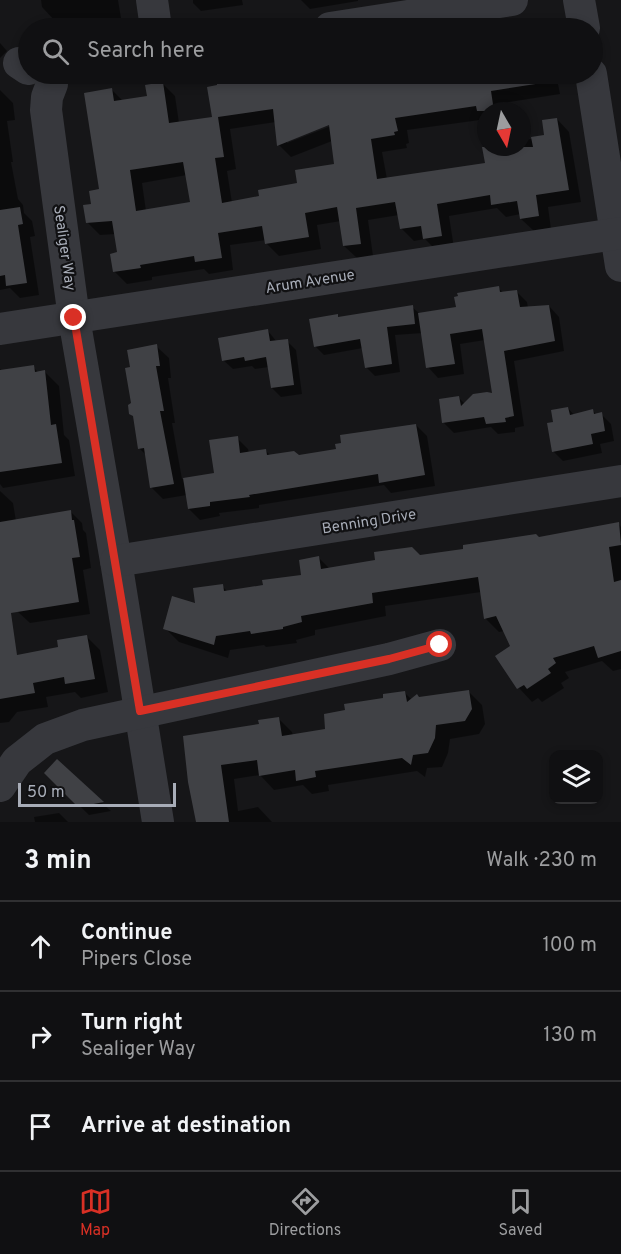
<!DOCTYPE html>
<meta charset="utf-8">
<style>
:root{--surface:#101012;--page:#1e1e20;--text:#f1f3f6;--muted:#9c9d9f;--line:#303032;--accent:#d93025}
body{margin:0;font-family:Overpass,sans-serif;background:var(--page);color:var(--text)}
.controls{position:absolute;right:18px;bottom:18px;display:grid;overflow:hidden;border-radius:12px;box-shadow:0 3px 9px #0003}
.controls button{width:54px;height:54px;display:grid;place-items:center;padding:0;border:0;border-bottom:2px solid var(--line);background:var(--surface);color:var(--text);font:30px sans-serif}
.compass{position:absolute;left:477px;top:102px;width:54px;height:54px;border-radius:50%;background:var(--surface);box-shadow:0 3px 9px #0003;rotate:171deg}
.scale{position:absolute;left:18px;bottom:15px;width:158px;box-sizing:border-box;padding-left:6px;border:3px solid #a8adb8;border-top:0;font-size:16px;line-height:21px;white-space:nowrap;color:#a8adb8;-webkit-text-stroke:4px #111113;paint-order:stroke}
.stop{position:absolute;width:18px;height:18px;margin:-14px;border:4px solid #d93025;border-radius:50%;background:#fff}
.stop.end{background:#d93025;border-color:#fff;box-shadow:0 2px 6px #0008}
.list{margin:0;padding:0;list-style:none}
h2{display:flex;justify-content:space-between;align-items:center;height:78px;margin:0;padding:0 24px;font-size:26px}
h2 small{font-size:20px;font-weight:400;color:var(--muted)}
.list li{display:grid;grid-template-columns:39px 1fr auto;gap:18px;align-items:center;box-sizing:border-box;height:90px;padding:0 24px;border-top:2px solid var(--line)}
.list b{display:block;font-size:22px;white-space:nowrap}
.list p{margin:0;font-size:20px;white-space:nowrap;color:var(--muted)}
.list em{font-size:20px;font-style:normal;color:var(--muted)}
.icon{flex:none;width:33px;height:33px;fill:none;stroke:currentColor;stroke-width:2;stroke-linecap:round;stroke-linejoin:round}
.map{position:relative;flex:none;width:621px;height:822px;overflow:hidden}
.search{position:absolute;background:var(--surface);box-shadow:0 3px 9px #0003;left:18px;right:18px;top:18px;height:66px;display:flex;align-items:center;gap:15px;box-sizing:border-box;padding:0 21px;border-radius:33px;color:var(--muted);font-size:22px}
.sheet{height:348px;background:var(--surface)}
nav{display:flex;justify-content:space-around;align-items:center;box-sizing:border-box;height:84px;border-top:2px solid var(--line);background:var(--surface);font-size:16px;color:var(--muted)}
nav a{display:grid;justify-items:center;gap:3px}
nav .on{color:var(--accent)}
.map>svg:first-child{display:block}
</style>
<div class="map">
<svg width="621" height="822" viewBox="0 0 621 822">
<rect width="100%" height="100%" fill="#161618"/>
<!-- shadow -->
<g fill="#0007" fill-rule="evenodd">
<polygon points="41,0 118,0 122,24 89,28 86,26 73,27 65,19 55,21 42,7"/>
<polygon points="193,0 242,0 243,5 201,11 193,3"/>
<polygon points="301,0 358,0 358,1 310,9"/>
<polygon points="0,43 7,51 0,58"/>
<path d="M 289,74 L 556,74 L 560,94 L 503,103 L 504,111 L 486,111 L 486,147 L 522,147 L 522,140 L 546,137 L 557,119 L 569,132 L 581,202 L 548,207 L 551,229 L 534,231 L 521,219 L 521,214 L 506,217 L 497,208 L 449,216 L 454,248 L 437,251 L 425,239 L 414,241 L 401,228 L 399,215 L 368,220 L 373,256 L 357,258 L 344,246 L 341,221 L 317,225 L 321,249 L 279,256 L 266,243 L 266,240 L 230,245 L 233,270 L 209,274 L 204,269 L 152,277 L 152,280 L 127,284 L 114,271 L 119,254 L 116,234 L 100,235 L 88,223 L 93,205 L 101,191 L 112,90 L 123,101 L 148,97 L 162,83 L 175,96 L 179,123 L 213,118 L 265,83 ZM 480,120 L 486,164 L 387,179 L 382,152 L 407,148 L 406,144 L 409,143 L 407,130 ZM 335,121 L 336,124 L 287,143 L 287,140 ZM 276,122 L 279,145 L 291,157 L 332,141 L 336,166 L 299,184 L 261,198 L 232,203 L 227,171 L 236,169 L 230,129 ZM 187,175 L 192,204 L 146,211 L 142,183 Z"/>
<polygon points="0,90 13,103 15,120 7,121 13,162 11,162 18,199 23,205 24,213 32,221 35,236 30,237 39,295 20,298 10,288 0,290"/>
<polygon points="498,288 504,293 516,291 527,302 528,308 549,306 559,317 564,351 514,361 524,426 515,428 515,432 498,434 491,427 454,433 444,423 459,398 465,404 494,395 485,340 460,344 464,374 438,378 428,367 423,333 395,335 400,372 375,376 366,367 363,348 324,355 315,346 337,316 340,318 412,307 420,314 458,309"/>
<polygon points="268,331 277,342 287,341 296,350 302,394 281,397 272,388 269,367 255,369 252,366 233,369 223,360"/>
<polygon points="156,346 169,358 171,378 168,378 175,423 172,423 182,479 216,474 237,438 248,449 249,453 265,450 271,456 299,457 338,450 416,425 427,436 435,486 391,493 384,485 259,505 259,508 219,513 220,516 200,520 189,509 187,495 163,499 151,487 146,455 139,448 132,403 131,368"/>
<polygon points="33,367 39,373 45,372 59,386 64,435 69,440 75,476 3,488 0,484 0,369 3,371"/>
<polygon points="568,408 574,415 593,411 597,415 601,414 611,424 614,441 600,444 602,453 563,461 554,452 549,424 555,423"/>
<polygon points="0,491 13,503 16,521 70,511 82,523 83,530 86,533 91,568 83,570 90,614 30,623 18,612 0,610"/>
<polygon points="619,524 621,527 621,669 613,671 602,661 565,672 569,678 561,683 564,688 542,702 538,698 532,702 519,688 497,656 512,647 504,631 499,632 485,618 481,592 385,606 386,616 315,630 315,635 296,640 297,643 266,647 264,645 230,650 228,658 179,642 165,628 222,586 228,592 264,587 303,576 319,558 330,569 539,539"/>
<polygon points="86,636 100,650 108,692 81,698 75,692 46,697 48,707 17,712 9,722 0,723 0,669 60,649"/>
<polygon points="468,691 482,705 485,724 479,734 450,739 448,753 442,767 427,768 425,777 417,771 328,785 329,791 312,794 303,785 274,790 260,775 234,779 238,811 258,807 272,822 197,822 190,782 260,725 278,718 292,732 293,736 326,730 346,712 404,692 412,700"/>
<polygon points="57,761 103,804 111,811 89,815 46,773"/>
<polygon points="59,813 68,822 35,822 34,817"/>
</g>
<!-- building -->
<g fill="#404145" fill-rule="evenodd">
<path d="M 278,74 L 541,74 L 542,83 L 491,91 L 494,111 L 477,111 L 476,106 L 395,118 L 398,131 L 394,132 L 395,135 L 371,139 L 377,179 L 485,163 L 482,147 L 533,147 L 531,137 L 544,135 L 542,120 L 557,118 L 569,190 L 536,195 L 539,216 L 520,219 L 517,201 L 491,205 L 490,195 L 437,204 L 442,236 L 423,239 L 421,226 L 400,229 L 395,202 L 356,208 L 361,244 L 343,246 L 337,207 L 305,213 L 309,237 L 265,244 L 262,226 L 218,233 L 222,258 L 195,262 L 194,256 L 140,265 L 141,268 L 113,272 L 110,254 L 117,252 L 112,221 L 86,223 L 83,205 L 91,204 L 89,191 L 99,189 L 84,93 L 112,88 L 114,101 L 147,96 L 145,85 L 163,82 L 169,123 L 212,117 L 207,87 L 217,85 L 217,82 ZM 273,109 L 277,146 L 329,125 L 334,164 L 295,170 L 297,183 L 258,190 L 259,196 L 222,203 L 215,158 L 224,157 L 218,117 ZM 183,162 L 190,202 L 136,211 L 130,170 Z"/>
<polygon points="20,207 23,224 18,225 27,283 6,286 5,275 0,276 0,210"/>
<polygon points="499,286 500,292 517,290 520,307 549,305 555,341 504,351 514,416 505,418 506,422 486,424 484,417 442,423 439,399 459,396 461,406 473,394 487,392 492,393 482,329 450,334 455,364 426,368 418,313 456,307 454,297 458,296 457,293"/>
<polygon points="413,305 415,324 387,327 392,364 365,368 360,339 314,347 309,319 338,314 338,317"/>
<polygon points="268,329 270,341 288,339 294,385 271,388 266,357 245,361 244,357 222,361 218,338"/>
<polygon points="157,344 160,366 156,366 164,411 160,411 174,484 150,488 144,448 138,449 133,416 129,414 128,405 131,403 125,368 130,367 127,350"/>
<polygon points="34,365 35,372 45,370 51,425 56,424 62,463 0,472 0,370"/>
<polygon points="568,407 570,415 593,409 594,414 602,412 605,431 591,434 593,444 552,452 547,423 553,422 551,410"/>
<polygon points="416,424 425,475 379,483 378,474 249,495 250,497 210,502 210,506 188,509 183,478 214,473 209,440 238,436 240,453 266,449 267,455 294,451 299,455 336,449 335,444 341,443 340,435"/>
<polygon points="71,510 72,520 74,520 80,557 72,558 79,602 11,613 17,655 58,647 57,640 87,635 95,679 65,684 64,677 33,683 35,693 0,699 0,522"/>
<polygon points="619,522 621,545 609,547 614,582 621,580 621,651 598,658 594,646 553,658 556,663 548,669 551,673 527,689 524,685 517,689 495,656 510,646 496,616 484,619 478,577 372,593 373,603 301,616 302,622 283,627 283,629 251,634 250,631 216,636 214,645 163,629 172,596 195,603 193,588 223,584 224,591 263,585 262,580 301,575 299,560 319,556 321,569 375,560 374,552 412,547 420,555 463,549 463,545 536,534 539,537"/>
<polygon points="469,690 472,709 465,721 436,725 435,738 428,753 413,755 411,765 402,758 315,771 316,777 296,781 295,770 259,776 257,760 221,765 229,822 196,822 188,782 183,736 259,724 258,720 279,717 282,736 325,729 324,714 345,710 344,704 383,698 383,694 405,691 407,702 417,694 419,697"/>
<polygon points="57,759 104,802 78,807 44,773"/>
</g>
<g fill="none" stroke-linecap="round" stroke-linejoin="round">
<!-- minor -->
<g stroke="#37383d" stroke-width="32">
<polyline points="152,0 156,28"/>
<polyline points="579,0 584,28"/>
<polyline points="330,28 512,0"/>
<polyline points="19,63 28,69"/>
<polyline points="591,74 621,266"/>
<polyline points="52,84 47,97 46,110 74,318 116,561 158,822"/>
<polyline points="0,329 621,233"/>
<polyline points="116,561 621,481"/>
<polyline points="0,786 17,761 45,739 83,725 389,659 440,645"/>
</g>
</g>
<g fill="none" stroke-linecap="round" stroke-linejoin="round">
<!-- route -->
<polyline stroke="#d93025" stroke-width="8" points="74,318 140,711 389,659 440,645"/>
</g>
<g text-anchor="middle" stroke-width="4.5" stroke-linejoin="round" paint-order="stroke">
<!-- street labels -->
<g font-size="15" fill="#a8adb8" stroke="#111113">
<text transform="translate(65 248) rotate(82)" y="5">Sealiger Way</text>
<text transform="translate(310 281) rotate(-9)" y="5">Arum Avenue</text>
<text transform="translate(369 521) rotate(-9)" y="5">Benning Drive</text>
</g>
</g>
</svg>
<div class="controls">
<button><svg class="icon" aria-label="layers" viewBox="0 0 24 24"><path d="M12 4l9 5-9 5-9-5zM3 14l9 5 9-5"/></svg></button>
</div>
<svg class="compass" viewBox="-18 -18 36 36"><path d="M0-13l5 13h-10z" fill="#e53935"/><path d="M0 13l5-13h-10z" fill="#9c9d9f"/></svg>
<div class="scale">50 m</div>
<div class="stop" style="left:440px;top:645px"></div>
<div class="stop end" style="left:74px;top:318px"></div>
<div class="search"><svg class="icon" aria-label="search" viewBox="0 0 24 24"><circle cx="10" cy="10" r="6"/><path d="M15 15l6 6"/></svg>Search here</div>
</div>
<section class="sheet">
<h2>3 min<small>Walk · 230 m</small></h2>
<ul class="list">
<li><svg class="icon" aria-label="ahead" viewBox="0 0 24 24"><path d="M12 20V5M6 11l6-6 6 6"/></svg><div><b>Continue</b><p>Pipers Close</p></div><em>100 m</em></li>
<li><svg class="icon" aria-label="right" viewBox="0 0 24 24"><path d="M7 20v-9h11M14 6l5 5-5 5"/></svg><div><b>Turn right</b><p>Sealiger Way</p></div><em>130 m</em></li>
<li><svg class="icon" aria-label="arrive" viewBox="0 0 24 24"><path d="M6 21V4h12l-3 4 3 4H6"/></svg><div><b>Arrive at destination</b></div></li>
</ul>
</section>
<nav>
<a class="on"><svg class="icon" aria-label="map" viewBox="0 0 24 24"><path d="M3 6l6-2 6 2 6-2v14l-6 2-6-2-6 2zM9 4v14M15 6v14"/></svg>Map</a>
<a><svg class="icon" aria-label="directions" viewBox="0 0 24 24"><path d="M12 3l9 9-9 9-9-9zM9 14v-3h6M13 9l2 2-2 2"/></svg>Directions</a>
<a><svg class="icon" aria-label="saved" viewBox="0 0 24 24"><path d="M7 4h10v16l-5-4-5 4z"/></svg>Saved</a>
</nav>
